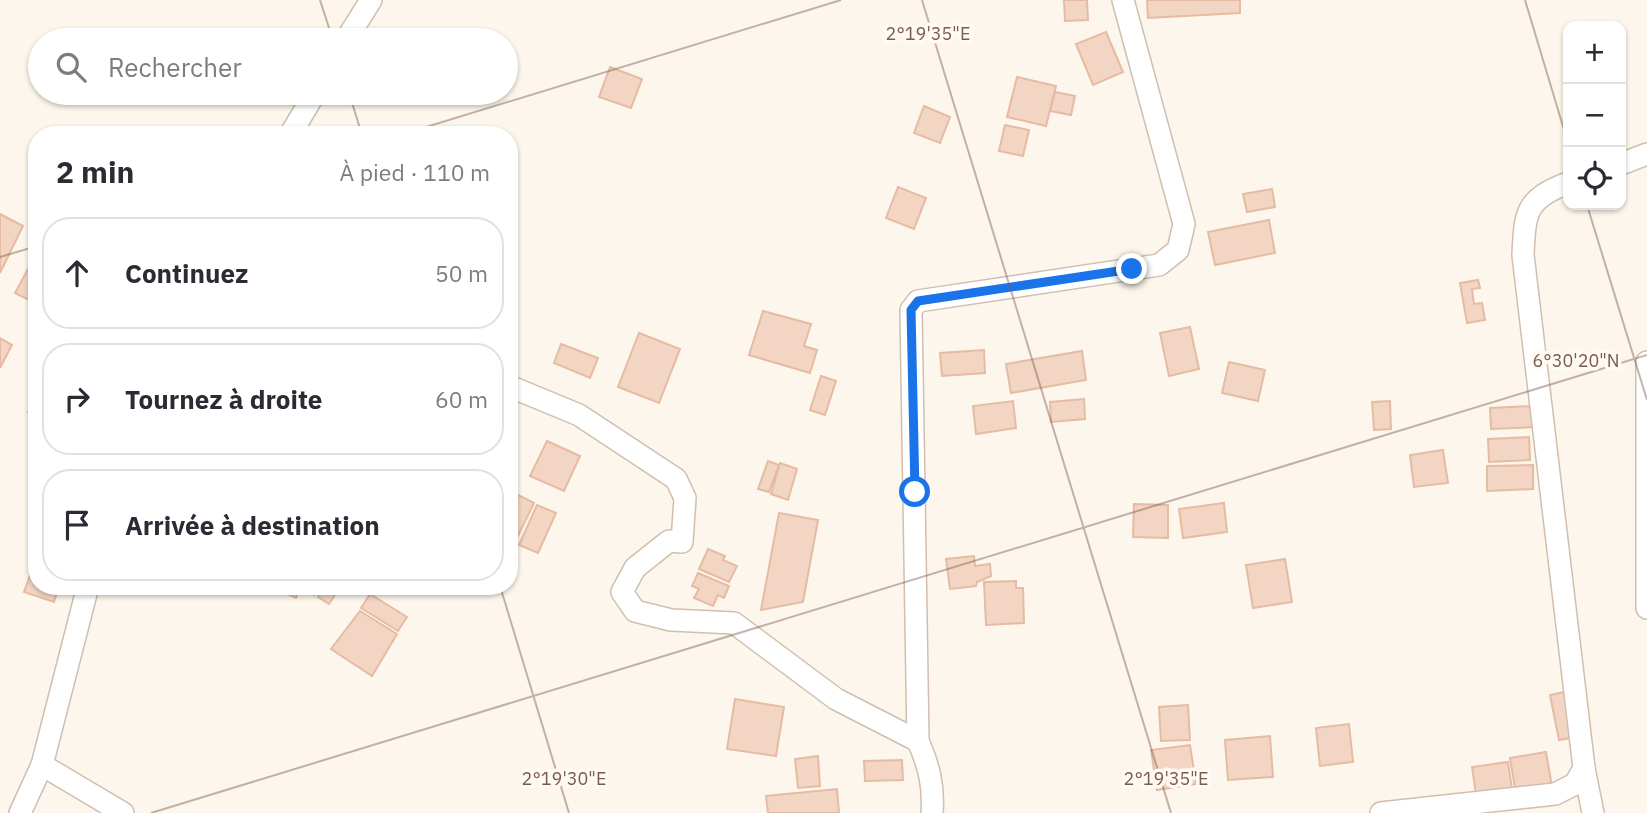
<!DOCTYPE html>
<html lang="fr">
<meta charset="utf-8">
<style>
:root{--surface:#fff;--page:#f2f2f3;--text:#2b2b33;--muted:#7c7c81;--line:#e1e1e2}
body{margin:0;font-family:"IBM Plex Sans",sans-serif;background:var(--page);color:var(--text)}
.controls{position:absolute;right:21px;top:21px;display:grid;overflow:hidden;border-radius:14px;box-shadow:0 2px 5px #0004}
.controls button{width:63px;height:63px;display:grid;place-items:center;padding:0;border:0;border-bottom:2px solid var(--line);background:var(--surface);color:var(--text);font:35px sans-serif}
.stop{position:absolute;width:21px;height:21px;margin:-16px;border:5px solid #1a73e8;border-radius:50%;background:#fff}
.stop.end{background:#1a73e8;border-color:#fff;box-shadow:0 2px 7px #0008}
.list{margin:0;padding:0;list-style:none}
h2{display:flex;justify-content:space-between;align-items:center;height:91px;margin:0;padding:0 28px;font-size:30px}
h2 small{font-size:23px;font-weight:400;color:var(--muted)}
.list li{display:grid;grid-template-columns:46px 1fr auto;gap:21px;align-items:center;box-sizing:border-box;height:112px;margin:0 14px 14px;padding:0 14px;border:2px solid var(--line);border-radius:28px}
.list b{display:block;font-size:26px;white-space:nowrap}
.list em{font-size:23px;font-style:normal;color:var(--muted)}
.icon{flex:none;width:38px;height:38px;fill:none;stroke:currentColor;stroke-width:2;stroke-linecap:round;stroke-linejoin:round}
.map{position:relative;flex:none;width:1647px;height:813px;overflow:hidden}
.search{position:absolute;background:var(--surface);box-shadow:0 2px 5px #0004;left:28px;top:28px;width:490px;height:77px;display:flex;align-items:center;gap:18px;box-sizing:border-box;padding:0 24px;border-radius:38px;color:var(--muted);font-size:26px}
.panel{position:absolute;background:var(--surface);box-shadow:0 2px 5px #0004;left:28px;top:126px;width:490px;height:469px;border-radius:28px}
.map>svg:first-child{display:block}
</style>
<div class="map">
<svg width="1647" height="813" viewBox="0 0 1647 813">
<rect width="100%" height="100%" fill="#fdf6ec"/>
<!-- building -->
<g fill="#f3d5c3" stroke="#e6bba3" stroke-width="2">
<polygon points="1064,0 1087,0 1088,20 1065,21"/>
<polygon points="1147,0 1240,0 1240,13 1148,18"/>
<polygon points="1106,32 1123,72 1093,85 1076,44"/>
<polygon points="610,67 642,79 631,108 599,97"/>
<polygon points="1017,77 1056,86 1046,126 1007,117"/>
<polygon points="1055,92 1075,96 1071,115 1050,111"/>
<polygon points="924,106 950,117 940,143 914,133"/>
<polygon points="1005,125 1029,130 1023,156 999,151"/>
<polygon points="898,187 926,198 914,229 886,218"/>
<polygon points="1272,189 1275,207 1247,212 1243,194"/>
<polygon points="0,214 23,226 0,273"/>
<polygon points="1269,220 1275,253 1215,265 1208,232"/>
<polygon points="28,269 37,273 35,303 15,293"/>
<polygon points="1478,280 1480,288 1472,289 1474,304 1482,303 1485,320 1467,323 1460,283"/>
<polygon points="763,311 811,324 804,346 817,350 810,373 749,355"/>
<polygon points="1190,327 1199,369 1169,376 1160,333"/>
<polygon points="639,333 680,349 659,403 618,387"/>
<polygon points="0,338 12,345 0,368"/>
<polygon points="561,344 598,358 590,378 554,363"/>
<polygon points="984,350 985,373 942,376 940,353"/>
<polygon points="1082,351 1086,380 1011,393 1006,364"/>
<polygon points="1229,362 1265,370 1258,401 1222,393"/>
<polygon points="821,376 836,381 825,415 810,410"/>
<polygon points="37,395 37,416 28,412"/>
<polygon points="1084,399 1085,419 1051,422 1050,402"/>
<polygon points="1013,401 1016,428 976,434 973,406"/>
<polygon points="1390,401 1391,429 1374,430 1372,402"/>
<polygon points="1533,406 1535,427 1491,429 1490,408"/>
<polygon points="1529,437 1530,460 1489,462 1488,439"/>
<polygon points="547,441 580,456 564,491 530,476"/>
<polygon points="1443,450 1448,483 1414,487 1410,455"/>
<polygon points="768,461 779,465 769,492 758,489"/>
<polygon points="780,463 797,469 788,500 771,494"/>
<polygon points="1533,465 1533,489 1487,491 1487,466"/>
<polygon points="510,491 534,503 515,542 509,540"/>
<polygon points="1224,503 1227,532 1183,538 1179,509"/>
<polygon points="1134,504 1168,505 1168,538 1133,537"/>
<polygon points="537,505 556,513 538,553 519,545"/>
<polygon points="779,513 818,520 803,602 761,610"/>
<polygon points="708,549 725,556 723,560 737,566 729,582 699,569"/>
<polygon points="974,556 975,566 990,564 991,576 977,582 976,586 950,589 946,559"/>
<polygon points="1285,559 1292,602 1253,608 1246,565"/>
<polygon points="35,562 37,586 59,586 54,602 24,592"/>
<polygon points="698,573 729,586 724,598 718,595 713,606 694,598 699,589 692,586"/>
<polygon points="1016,581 1016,588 1023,588 1024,623 986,625 984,582"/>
<polygon points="285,586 301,586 296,598 283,592"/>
<polygon points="303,586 320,586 314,595"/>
<polygon points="325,586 341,586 329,604 318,597"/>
<polygon points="370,594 407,617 398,631 361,608"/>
<polygon points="360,611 397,634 372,676 331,649"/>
<polygon points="1569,691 1577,737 1559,740 1550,695"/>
<polygon points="735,699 784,707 776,756 727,749"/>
<polygon points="1188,705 1190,740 1161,741 1159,707"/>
<polygon points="1349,724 1353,762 1320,766 1316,728"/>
<polygon points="1270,736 1273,777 1228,780 1225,740"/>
<polygon points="1190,745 1196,784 1157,790 1151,750"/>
<polygon points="1546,752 1552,787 1516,794 1510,758"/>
<polygon points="818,756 820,786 798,788 795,759"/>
<polygon points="902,760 903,780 865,781 864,761"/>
<polygon points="1508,762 1512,789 1476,794 1472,767"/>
<polygon points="837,789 839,813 768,813 766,796"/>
</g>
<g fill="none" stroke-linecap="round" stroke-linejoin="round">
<!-- minor casing -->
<g stroke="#d1beb0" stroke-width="24">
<g id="minor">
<polyline points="346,40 371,0"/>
<polyline points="290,135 315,93"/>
<polyline points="1621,164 1647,154"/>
<polyline points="1647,362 1647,608"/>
<path d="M 509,386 L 579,415 L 676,479 L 685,498 L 682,542 L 669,541 L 635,568 L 622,592 L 635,611 L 671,620 L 734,623 L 836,699 L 918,741 C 929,766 934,786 932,813"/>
<polyline points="918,741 911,310 918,301 1159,265 1178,250 1184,224 1123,0"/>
<polyline points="42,765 123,813"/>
<polyline points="1584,768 1593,813"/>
<polyline points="20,813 42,765 88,586"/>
<path d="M 1381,813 L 1555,794 L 1575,784 L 1584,768 L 1523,255 C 1525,213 1525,199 1568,183"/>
</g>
</g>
<!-- minor -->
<use href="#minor" stroke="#fff" stroke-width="21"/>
</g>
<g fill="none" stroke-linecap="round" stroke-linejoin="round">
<!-- route -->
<polyline stroke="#1a73e8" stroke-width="9" points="915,492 911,310 918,301 1132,269"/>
</g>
<!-- ticks -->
<path fill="none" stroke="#7a5c4d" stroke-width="2" stroke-opacity="0.45" d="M 320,0 L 333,40M 922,0 L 1171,813M 1525,0 L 1568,143M 349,93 L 362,135M 400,135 L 841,0M 1587,205 L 1647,400M 0,257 L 37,246M 500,586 L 569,813M 151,813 L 1647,355"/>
<g font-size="18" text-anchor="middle" fill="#7a5c4d" stroke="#fffaf3" stroke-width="7" stroke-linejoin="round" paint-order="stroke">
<text x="928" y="40">2°19'35"E</text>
<text x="1576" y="367">6°30'20"N</text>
<text x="564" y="785">2°19'30"E</text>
<text x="1166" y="785">2°19'35"E</text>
</g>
</svg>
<div class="controls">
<button>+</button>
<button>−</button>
<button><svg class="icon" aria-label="locate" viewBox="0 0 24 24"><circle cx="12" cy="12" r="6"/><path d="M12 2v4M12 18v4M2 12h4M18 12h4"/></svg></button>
</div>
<div class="stop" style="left:915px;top:492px"></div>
<div class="stop end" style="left:1132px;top:269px"></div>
<div class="search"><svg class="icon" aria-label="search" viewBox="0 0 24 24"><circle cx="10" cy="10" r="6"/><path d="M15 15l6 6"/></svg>Rechercher</div>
<section class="panel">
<h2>2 min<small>À pied · 110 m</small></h2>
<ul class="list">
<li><svg class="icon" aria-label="ahead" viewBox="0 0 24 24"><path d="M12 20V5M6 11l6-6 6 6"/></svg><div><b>Continuez</b></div><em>50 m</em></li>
<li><svg class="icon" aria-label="right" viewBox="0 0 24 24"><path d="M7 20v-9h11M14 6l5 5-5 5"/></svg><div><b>Tournez à droite</b></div><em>60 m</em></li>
<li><svg class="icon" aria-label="arrive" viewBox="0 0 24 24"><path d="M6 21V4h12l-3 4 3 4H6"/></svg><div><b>Arrivée à destination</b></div></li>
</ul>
</section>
</div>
